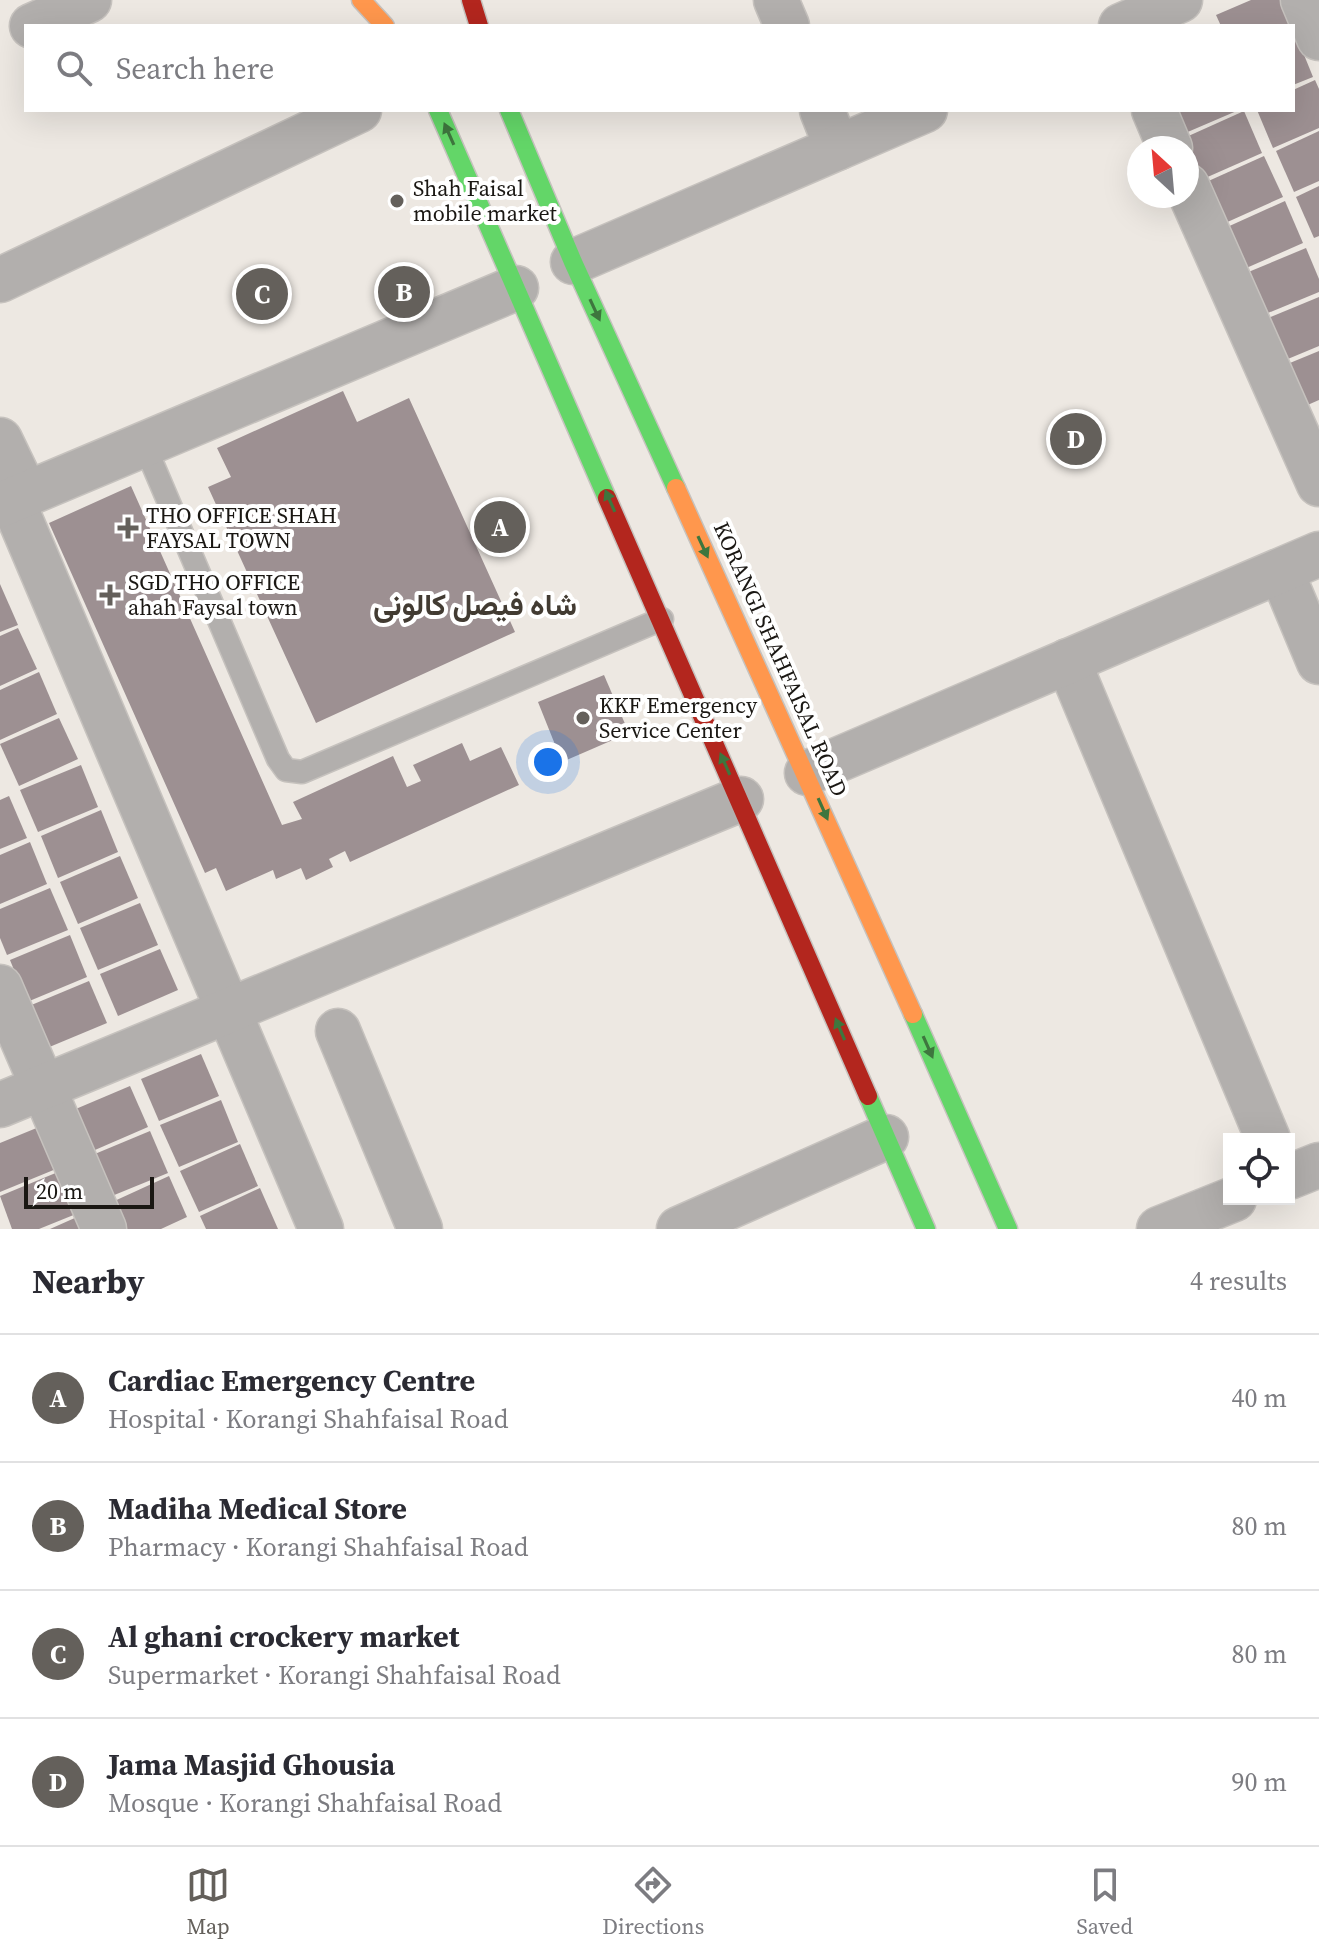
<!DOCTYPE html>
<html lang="en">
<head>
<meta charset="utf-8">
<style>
  :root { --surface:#fff; --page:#f7f7f7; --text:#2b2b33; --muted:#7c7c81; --line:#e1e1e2; --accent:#64605b }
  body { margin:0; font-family:"Source Serif 4",Vazirmatn,serif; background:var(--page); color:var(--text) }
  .controls { position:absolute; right:24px; bottom:24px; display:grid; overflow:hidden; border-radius:0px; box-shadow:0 8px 32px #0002 }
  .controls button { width:72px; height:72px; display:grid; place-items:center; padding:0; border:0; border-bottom:2px solid var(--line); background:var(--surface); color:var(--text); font:40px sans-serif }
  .compass { position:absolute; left:1127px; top:136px; width:72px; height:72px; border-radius:50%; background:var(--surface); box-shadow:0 8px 32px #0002; rotate:334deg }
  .scale { position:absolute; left:24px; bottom:20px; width:130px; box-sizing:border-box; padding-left:8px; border:4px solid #1a1713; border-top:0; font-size:22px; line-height:28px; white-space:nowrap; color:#1a1713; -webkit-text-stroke:6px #fff; paint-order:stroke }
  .you { position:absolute; left:548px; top:762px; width:28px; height:28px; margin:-20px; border:6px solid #fff; border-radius:50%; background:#1a73e8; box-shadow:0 0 0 12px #1a73e833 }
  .badge { display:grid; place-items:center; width:52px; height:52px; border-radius:50%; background:var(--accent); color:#fff; font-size:26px; font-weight:700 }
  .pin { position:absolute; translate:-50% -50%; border:4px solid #fff; box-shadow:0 2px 8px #0006 }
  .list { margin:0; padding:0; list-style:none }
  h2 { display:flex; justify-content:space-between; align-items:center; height:104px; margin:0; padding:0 32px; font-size:34px }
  h2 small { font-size:26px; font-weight:400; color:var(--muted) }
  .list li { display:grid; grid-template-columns:52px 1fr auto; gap:24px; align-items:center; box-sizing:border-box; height:128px; padding:0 32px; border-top:2px solid var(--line) }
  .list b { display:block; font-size:30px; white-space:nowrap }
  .list p { margin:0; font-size:26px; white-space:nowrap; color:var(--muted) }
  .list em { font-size:26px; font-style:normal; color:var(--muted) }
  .icon { flex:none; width:44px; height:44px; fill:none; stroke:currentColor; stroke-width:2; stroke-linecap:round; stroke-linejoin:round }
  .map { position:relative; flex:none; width:1319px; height:1229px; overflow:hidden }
  .search { position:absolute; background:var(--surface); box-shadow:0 8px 32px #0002; left:24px; right:24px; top:24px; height:88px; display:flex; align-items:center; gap:20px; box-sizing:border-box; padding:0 28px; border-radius:0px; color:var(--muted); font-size:30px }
  .sheet { height:616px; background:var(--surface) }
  nav { display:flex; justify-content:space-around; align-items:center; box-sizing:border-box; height:112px; border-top:2px solid var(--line); background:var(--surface); font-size:22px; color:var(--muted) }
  nav a { display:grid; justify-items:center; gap:4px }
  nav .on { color:var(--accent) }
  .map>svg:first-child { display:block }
  .building { fill:#9d9092 }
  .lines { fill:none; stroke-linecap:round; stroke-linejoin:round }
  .lane-casing { stroke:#c6c2be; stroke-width:25 }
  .street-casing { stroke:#c6c2be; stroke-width:47 }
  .fast-casing { stroke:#c6c2be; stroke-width:21 }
  .slow-casing { stroke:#c6c2be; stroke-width:21 }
  .jam-casing { stroke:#c6c2be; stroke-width:21 }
  .lane { stroke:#b2afad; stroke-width:22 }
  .street { stroke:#b2afad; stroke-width:44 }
  .fast { stroke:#63d668; stroke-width:18 }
  .slow { stroke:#ff974d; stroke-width:18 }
  .jam { stroke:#b3261e; stroke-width:18 }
  .oneway { fill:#3e763e }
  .poi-dot { fill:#64605b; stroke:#fff; stroke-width:3 }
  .labels { text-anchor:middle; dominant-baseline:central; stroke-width:8; stroke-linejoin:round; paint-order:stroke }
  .poi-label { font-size:22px; fill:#1a1713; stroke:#fff; text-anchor:start }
  .street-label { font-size:22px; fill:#1a1713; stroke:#fff }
  .district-label { font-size:30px; font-weight:bold; fill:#423b32; stroke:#fff }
</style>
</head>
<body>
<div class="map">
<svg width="1319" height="1229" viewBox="0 0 1319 1229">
  <rect width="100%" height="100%" fill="#ede8e2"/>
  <g class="building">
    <path d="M1251 0H1280L1291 26H1221L1216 15Z"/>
    <path d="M1296 35 1313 77 1293 85V36Z"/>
    <path d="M1315 80 1319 89V128L1273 148 1257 110H1293V90Z"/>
    <path d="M1172 110H1239L1183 134Z"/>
    <path d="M1244 111 1262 153 1203 179 1184 138Z"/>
    <path d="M1319 131V181L1294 192 1276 151Z"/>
    <path d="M1264 156 1283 197 1223 224 1204 183Z"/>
    <path d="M1319 186V236L1314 238 1296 197Z"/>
    <path d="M1285 201 1303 243 1244 269 1225 228Z"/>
    <path d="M1306 248 1319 279V292L1263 315 1246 273Z"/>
    <path d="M1319 297V346L1283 361 1266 319Z"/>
    <path d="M1319 351V400L1303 407 1285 365Z"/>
    <path d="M343 391 357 422 409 398 515 632 316 723 208 487 231 477 217 448Z"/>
    <path d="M131 486 282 825 302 819 293 802 393 756 407 787 421 781 413 765 462 743 470 761 501 747 519 785 350 862 345 851 329 859 333 867 306 880 301 868 276 879 273 870 226 891 216 868 205 873 49 523Z"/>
    <path d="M0 584 18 625 0 632Z"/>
    <path d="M18 628 37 669 0 686V636Z"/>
    <path d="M39 672 57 714 0 740V690Z"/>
    <path d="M604 675 629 733 562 762 538 702Z"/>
    <path d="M59 718 78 759 19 786 0 744Z"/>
    <path d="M81 765 98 807 38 832 20 790Z"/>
    <path d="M9 796 27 838 0 849V800Z"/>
    <path d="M101 810 118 852 58 878 41 836Z"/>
    <path d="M30 842 47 884 0 904V855Z"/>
    <path d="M120 856 138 898 78 924 60 882Z"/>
    <path d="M50 888 68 930 7 955 0 938V909Z"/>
    <path d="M140 903 158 945 98 970 80 928Z"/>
    <path d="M70 935 87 977 27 1002 10 960Z"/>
    <path d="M160 949 178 990 118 1016 100 974Z"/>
    <path d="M89 981 107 1023 47 1048 29 1006Z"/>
    <path d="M201 1054 219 1096 159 1121 141 1079Z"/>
    <path d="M130 1086 148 1127 88 1153 71 1111Z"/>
    <path d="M221 1100 238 1142 179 1167 160 1125Z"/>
    <path d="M39 1127 56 1169 0 1192V1143Z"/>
    <path d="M150 1131 168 1173 107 1198 90 1156Z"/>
    <path d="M240 1144 258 1186 199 1212 180 1171Z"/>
    <path d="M58 1172 76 1214 39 1229H12L0 1196Z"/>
    <path d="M169 1176 187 1217 161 1229H122L110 1203Z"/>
    <path d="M260 1188 278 1229H206L200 1216Z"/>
    <path d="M77 1217 82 1229H50Z"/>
  </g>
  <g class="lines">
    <g class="lane-casing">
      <path id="lane" d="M144 444 278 759 286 770 302 772 662 619"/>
    </g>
    <g class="street-casing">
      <g id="street">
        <path d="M776 0 787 26"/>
        <path d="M1303 0 1319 38"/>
        <path d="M32 26 89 0"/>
        <path d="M1121 26 1180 0"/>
        <path d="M822 110 837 148"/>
        <path d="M1154 110 1170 148"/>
        <path d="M1187 186 1319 484"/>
        <path d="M573 262 925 110"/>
        <path d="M0 280 359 110"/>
        <path d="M0 440 26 494"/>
        <path d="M12 500 321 1229"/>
        <path d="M0 505 516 288"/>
        <path d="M1281 571 1319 662"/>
        <path d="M1068 661 1268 1139"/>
        <path d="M807 773 1319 554"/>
        <path d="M0 987 104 1229"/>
        <path d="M338 1031 420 1229"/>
        <path d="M0 1105 741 799"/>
        <path d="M1289 1177 1319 1165"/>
        <path d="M679 1229 886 1137"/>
        <path d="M1159 1229 1234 1199"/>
      </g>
    </g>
    <g class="fast-casing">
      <g id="fast">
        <path d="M438 110 607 498"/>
        <path d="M509 110 573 262 676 488"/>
        <path d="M913 1014 1008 1229"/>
        <path d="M868 1096 926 1229"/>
      </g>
    </g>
    <g class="slow-casing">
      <g id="slow">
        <path d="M361 0 385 26"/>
        <path d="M676 488 913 1014"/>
      </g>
    </g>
    <g class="jam-casing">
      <g id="jam">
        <path d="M471 0 479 26"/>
        <path d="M607 498 868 1096"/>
      </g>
    </g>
    <use href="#lane" class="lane"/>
    <use href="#street" class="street"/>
    <use href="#fast" class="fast"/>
    <use href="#slow" class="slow"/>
    <use href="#jam" class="jam"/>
  </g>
  <defs><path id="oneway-solid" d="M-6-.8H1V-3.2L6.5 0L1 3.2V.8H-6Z" transform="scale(2)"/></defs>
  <g class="oneway">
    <use href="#oneway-solid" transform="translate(449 134) rotate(-114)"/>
    <use href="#oneway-solid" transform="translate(595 310) rotate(65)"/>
    <use href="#oneway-solid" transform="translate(610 501) rotate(-114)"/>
    <use href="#oneway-solid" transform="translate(703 547) rotate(65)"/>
    <use href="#oneway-solid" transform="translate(725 764) rotate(-114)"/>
    <use href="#oneway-solid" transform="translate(823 809) rotate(66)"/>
    <use href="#oneway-solid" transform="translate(840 1029) rotate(-113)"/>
    <use href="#oneway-solid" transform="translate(928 1047) rotate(66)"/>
  </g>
  <g class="poi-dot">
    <circle cx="397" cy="201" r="8"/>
    <path d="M124 516h8v8h8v8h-8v8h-8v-8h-8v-8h8z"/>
    <path d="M106 583h8v8h8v8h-8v8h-8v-8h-8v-8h8z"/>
    <circle cx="583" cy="718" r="8"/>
  </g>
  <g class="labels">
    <g class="poi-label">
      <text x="413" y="188">Shah Faisal<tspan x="413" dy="25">mobile market</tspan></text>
      <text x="146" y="515">THO OFFICE SHAH<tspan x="146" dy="25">FAYSAL TOWN</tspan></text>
      <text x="128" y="582">SGD THO OFFICE<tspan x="128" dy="25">ahah Faysal town</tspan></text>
      <text x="599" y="705">KKF Emergency<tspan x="599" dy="25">Service Center</tspan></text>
    </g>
    <g class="street-label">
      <text transform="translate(781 659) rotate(66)">KORANGI SHAHFAISAL ROAD</text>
    </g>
    <g class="district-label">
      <text x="475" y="604">شاہ فیصل کالونی</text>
    </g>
  </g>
</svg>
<div class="controls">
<button><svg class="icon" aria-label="locate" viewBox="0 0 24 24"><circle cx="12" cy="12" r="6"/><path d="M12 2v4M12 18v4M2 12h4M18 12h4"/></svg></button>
</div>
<svg class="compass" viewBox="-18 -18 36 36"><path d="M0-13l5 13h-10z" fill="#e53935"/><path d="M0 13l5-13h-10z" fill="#7c7c81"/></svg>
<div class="scale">20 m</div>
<div class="you"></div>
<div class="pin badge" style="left:500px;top:527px">A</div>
<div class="pin badge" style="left:404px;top:292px">B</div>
<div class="pin badge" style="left:262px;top:294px">C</div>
<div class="pin badge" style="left:1076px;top:439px">D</div>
<div class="search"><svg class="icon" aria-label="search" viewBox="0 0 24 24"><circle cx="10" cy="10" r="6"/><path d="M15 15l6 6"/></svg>Search here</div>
</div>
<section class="sheet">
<h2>Nearby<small>4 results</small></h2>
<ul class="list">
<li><span class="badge">A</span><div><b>Cardiac Emergency Centre</b><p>Hospital · Korangi Shahfaisal Road</p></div><em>40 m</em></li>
<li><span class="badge">B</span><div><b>Madiha Medical Store</b><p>Pharmacy · Korangi Shahfaisal Road</p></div><em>80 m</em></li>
<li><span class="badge">C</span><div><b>Al ghani crockery market</b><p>Supermarket · Korangi Shahfaisal Road</p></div><em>80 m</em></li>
<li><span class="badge">D</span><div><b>Jama Masjid Ghousia</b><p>Mosque · Korangi Shahfaisal Road</p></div><em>90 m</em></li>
</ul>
</section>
<nav>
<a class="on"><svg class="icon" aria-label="map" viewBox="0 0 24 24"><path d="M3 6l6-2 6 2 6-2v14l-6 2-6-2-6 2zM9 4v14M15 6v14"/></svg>Map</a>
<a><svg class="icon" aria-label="directions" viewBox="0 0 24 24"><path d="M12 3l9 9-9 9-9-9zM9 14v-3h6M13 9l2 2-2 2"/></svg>Directions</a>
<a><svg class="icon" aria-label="saved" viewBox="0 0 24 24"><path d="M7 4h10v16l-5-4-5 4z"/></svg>Saved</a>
</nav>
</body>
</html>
